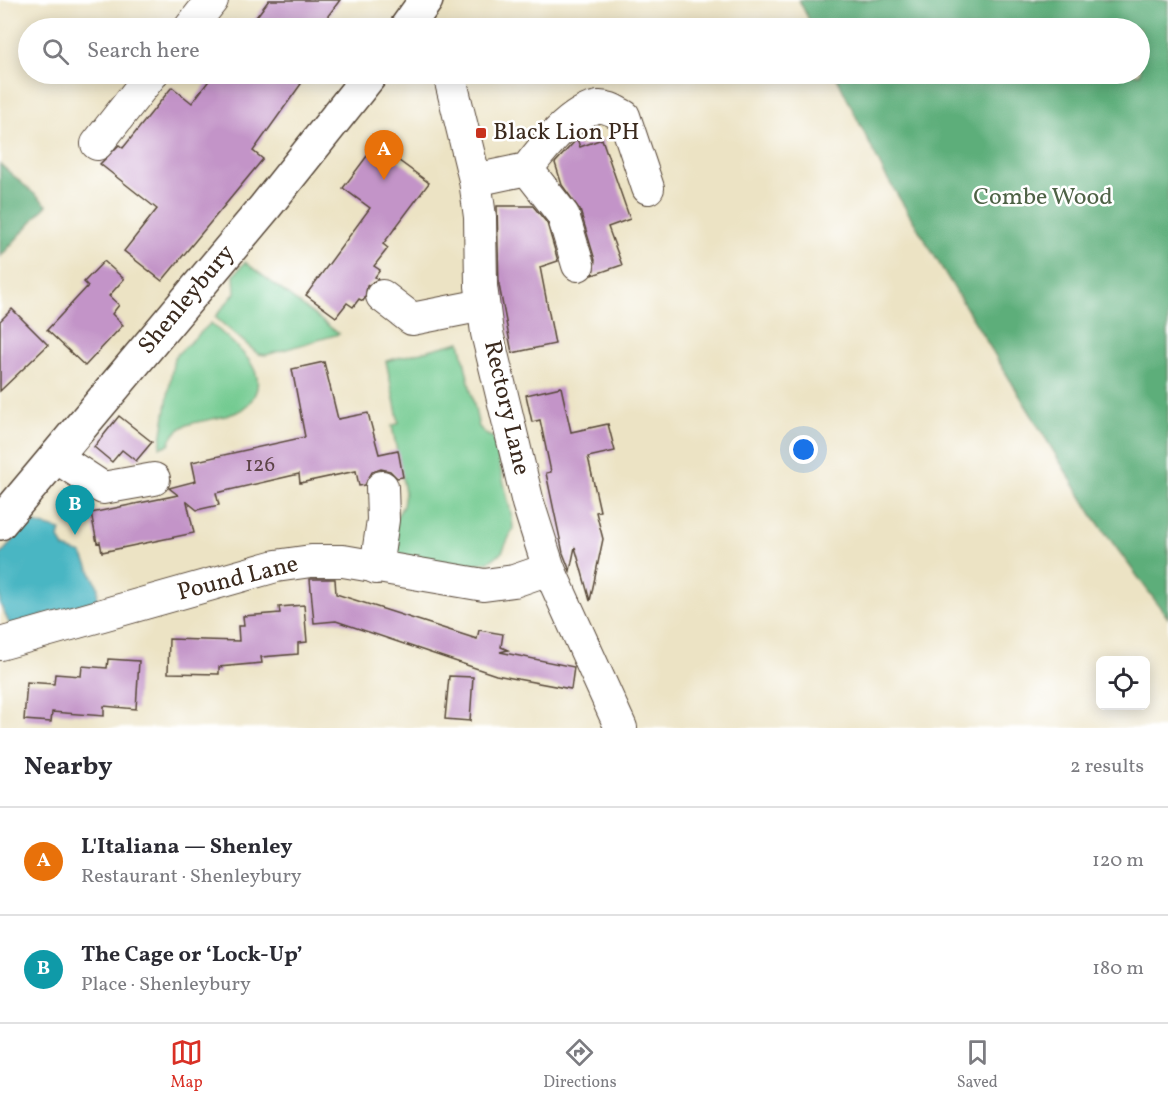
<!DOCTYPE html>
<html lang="en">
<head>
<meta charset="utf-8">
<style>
  :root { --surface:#fff; --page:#f2f2f3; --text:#2b2b33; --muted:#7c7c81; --line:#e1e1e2; --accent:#d93025 }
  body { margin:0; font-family:Vollkorn,serif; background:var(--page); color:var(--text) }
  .controls { position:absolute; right:18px; bottom:18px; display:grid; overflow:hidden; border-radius:9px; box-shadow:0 3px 15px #0003 }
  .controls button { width:54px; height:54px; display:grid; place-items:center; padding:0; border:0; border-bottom:2px solid var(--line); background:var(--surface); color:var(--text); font:30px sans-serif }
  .you { position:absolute; left:804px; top:450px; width:21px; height:21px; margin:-15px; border:4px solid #fff; border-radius:50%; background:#1a73e8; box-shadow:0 0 0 9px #1a73e833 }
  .badge { display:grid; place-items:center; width:39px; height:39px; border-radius:50%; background:var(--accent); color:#fff; font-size:20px; font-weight:700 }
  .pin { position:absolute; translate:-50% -50px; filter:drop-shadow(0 2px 3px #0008) }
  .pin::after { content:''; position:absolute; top:32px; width:21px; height:18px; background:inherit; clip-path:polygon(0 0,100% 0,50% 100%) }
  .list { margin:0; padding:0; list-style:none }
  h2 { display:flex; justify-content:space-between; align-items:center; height:78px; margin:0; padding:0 24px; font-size:26px }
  h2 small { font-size:20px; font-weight:400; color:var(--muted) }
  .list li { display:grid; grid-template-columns:39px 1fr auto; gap:18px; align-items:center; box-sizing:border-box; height:108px; padding:0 24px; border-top:2px solid var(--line) }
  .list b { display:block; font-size:22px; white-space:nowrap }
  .list p { margin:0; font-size:20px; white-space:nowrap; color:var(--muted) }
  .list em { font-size:20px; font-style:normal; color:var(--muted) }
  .icon { flex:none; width:33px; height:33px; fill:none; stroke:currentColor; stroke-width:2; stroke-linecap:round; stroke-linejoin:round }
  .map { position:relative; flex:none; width:1168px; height:728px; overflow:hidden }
  .search { position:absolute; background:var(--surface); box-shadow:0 3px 15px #0003; left:18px; right:18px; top:18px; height:66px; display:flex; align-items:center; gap:15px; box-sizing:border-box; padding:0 21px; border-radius:33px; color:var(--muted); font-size:22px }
  .sheet { height:294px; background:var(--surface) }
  nav { display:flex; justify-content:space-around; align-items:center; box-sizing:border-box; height:84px; border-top:2px solid var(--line); background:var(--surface); font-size:16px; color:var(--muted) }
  nav a { display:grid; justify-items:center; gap:3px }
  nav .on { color:var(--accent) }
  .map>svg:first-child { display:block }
  .green { fill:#72ca90; stroke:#567a57; stroke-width:1.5 }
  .forest { fill:#5dae7a; stroke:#4c6c4c; stroke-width:1.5 }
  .water { fill:#48b6c3; stroke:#427070; stroke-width:1.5 }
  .building { fill:#c394c8 }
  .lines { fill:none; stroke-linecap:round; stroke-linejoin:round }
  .minor-casing { stroke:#564637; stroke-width:34 }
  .major-casing { stroke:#564637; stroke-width:36 }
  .minor { stroke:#fff; stroke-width:32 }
  .major { stroke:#fff; stroke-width:33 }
  .poi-dot { fill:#c8321e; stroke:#fff; stroke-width:2 }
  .labels { text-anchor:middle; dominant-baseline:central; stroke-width:5; stroke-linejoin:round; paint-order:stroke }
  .number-label { font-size:21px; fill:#5d4448 }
  .poi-label { font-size:24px; fill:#3b2a1e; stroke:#fff; text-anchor:start }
  .park-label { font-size:24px; fill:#4e6246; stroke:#fff }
  .street-label { font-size:24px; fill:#3b2a1e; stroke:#fff }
</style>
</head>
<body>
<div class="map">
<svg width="1168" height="728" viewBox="0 0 1168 728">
  <rect width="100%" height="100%" fill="#fff"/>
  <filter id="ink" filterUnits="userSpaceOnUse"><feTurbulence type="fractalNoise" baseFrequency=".0167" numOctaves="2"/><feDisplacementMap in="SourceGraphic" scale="12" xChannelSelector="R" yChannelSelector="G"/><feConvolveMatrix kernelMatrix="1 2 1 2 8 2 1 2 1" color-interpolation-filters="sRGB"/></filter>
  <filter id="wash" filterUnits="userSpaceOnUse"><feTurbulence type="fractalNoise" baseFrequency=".008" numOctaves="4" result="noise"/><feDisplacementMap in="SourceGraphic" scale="24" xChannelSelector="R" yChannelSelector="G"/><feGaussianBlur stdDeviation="1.35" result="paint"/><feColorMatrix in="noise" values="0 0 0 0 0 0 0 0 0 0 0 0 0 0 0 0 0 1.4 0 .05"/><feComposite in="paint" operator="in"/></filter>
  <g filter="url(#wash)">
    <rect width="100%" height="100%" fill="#ece3c4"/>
    <g class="green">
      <path d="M245 262 339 334 266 355 258 354 215 317 235 293 234 275Z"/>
      <path d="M211 323C228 340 268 366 255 394 238 432 178 407 169 445L160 447 174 357Z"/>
      <path d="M460 342 479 427 487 435 493 437 512 517 513 529 502 552 490 561 464 567 391 553 393 523 403 506 405 492 392 426 399 423 386 361Z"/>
    </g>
    <g class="forest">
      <path d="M799 0H1168V618L1093 516 884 173 835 74H1140V28H813Z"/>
      <path d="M0 164 47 205 0 257Z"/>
    </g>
    <path class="water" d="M34 523 61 530 59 538 64 548 82 554 98 587 97 600 10 625 0 604V555L23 529Z"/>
    <g id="blocks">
      <g class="building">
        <path d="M269 0H340L319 28H248Z"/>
        <path d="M214 74H286L301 84 253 151 263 159 162 281 124 251 157 209 100 164 119 145 123 148 172 87 192 103Z"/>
        <path d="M577 139 580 147 602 139 630 219 608 227 622 265 593 275 595 260 580 210 562 185 555 163Z"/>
        <path d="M376 144 429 183 383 244 388 248 374 266 380 270 375 277 378 279 367 286 365 298 363 301 359 299 353 307 347 303 336 317 306 295 370 208 343 188Z"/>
        <path d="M497 206H533L547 223 558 261 540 267 555 344 512 353 499 285Z"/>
        <path d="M104 261 124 279 109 296 119 305 112 314 123 325 85 366 47 330 88 286 84 282Z"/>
        <path d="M12 309 48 345 0 391V321Z"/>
        <path d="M324 362 338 419 368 413 379 454 398 450 403 477 397 478 390 471 381 469 372 472 365 485 359 486 356 471 300 483 299 474 216 493 219 505 197 510 187 502 194 533 102 552 100 542 97 543 91 513 178 495 169 488 196 481 192 462 305 437 292 369Z"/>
        <path d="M561 387 571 432 608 424 615 451 588 457 600 511 596 512 603 539 590 601 575 547 570 571 563 553 546 473 551 472 540 420 532 422 526 395Z"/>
        <path d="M119 416 152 442 136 461 122 450 112 462 94 447Z"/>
        <path d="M310 579H335L336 594 477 639 479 630 503 634 501 647 508 650 500 652 574 667 571 689 496 675 336 621 314 623Z"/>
        <path d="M304 605 307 642 298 643V654L261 657 262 663 219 667V674L168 673 169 639 239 641 238 626H244L243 616 280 613 279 607Z"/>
        <path d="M108 659 139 661 136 709 104 706V716L52 712 51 722 24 720 27 682 54 684 55 674 81 676 82 666 107 668Z"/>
        <path d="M449 676 473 677 470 721 445 719Z"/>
      </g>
    </g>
  </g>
  <g filter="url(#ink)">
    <use href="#blocks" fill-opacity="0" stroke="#564637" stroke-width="1.5"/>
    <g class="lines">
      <g class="minor-casing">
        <g id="minor">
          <path d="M190 28 212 0"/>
          <path d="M449 74 475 180 480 217 481 286 487 333 528 503 549 569 621 728"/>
          <path d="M97 144 152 74"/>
          <path d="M527 169 563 215 578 265"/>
          <path d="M475 180 527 169C542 149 571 111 598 107 608 106 616 112 624 116L648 188"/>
          <path d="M382 296 412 319 483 305"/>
          <path d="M56 457 103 488 154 479"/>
          <path d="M376 568 383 520 382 487"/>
          <path d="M0 644 276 566 311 561H343L484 585 514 581 549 569"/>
        </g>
      </g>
      <g class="major-casing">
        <g id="major">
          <path d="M406 28 426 0"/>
          <path d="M0 523 265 207 371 74"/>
        </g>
      </g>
      <use href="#minor" class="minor"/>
      <use href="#major" class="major"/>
    </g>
  </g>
  <rect class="poi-dot" x="475" y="127" width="12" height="12" rx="3"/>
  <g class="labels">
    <g class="number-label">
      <text x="260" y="465">126</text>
    </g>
    <g class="poi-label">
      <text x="493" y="133">Black Lion PH</text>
    </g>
    <g class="park-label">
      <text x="1043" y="198">Combe Wood</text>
    </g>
    <g class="street-label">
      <text transform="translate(187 300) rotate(-50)">Shenleybury</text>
      <text transform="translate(506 408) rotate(77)">Rectory Lane</text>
      <text transform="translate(238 579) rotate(-14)">Pound Lane</text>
    </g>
  </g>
</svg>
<div class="controls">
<button><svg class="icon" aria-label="locate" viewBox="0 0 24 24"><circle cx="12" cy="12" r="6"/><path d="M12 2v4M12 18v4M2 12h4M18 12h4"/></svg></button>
</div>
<div class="you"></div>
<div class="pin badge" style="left:384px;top:180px;background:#e8710a">A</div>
<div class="pin badge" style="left:75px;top:535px;background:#0f9aa8">B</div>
<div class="search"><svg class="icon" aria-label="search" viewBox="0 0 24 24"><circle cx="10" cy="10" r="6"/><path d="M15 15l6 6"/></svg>Search here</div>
</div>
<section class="sheet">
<h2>Nearby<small>2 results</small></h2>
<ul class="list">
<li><span class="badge" style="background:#e8710a">A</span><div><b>L'Italiana — Shenley</b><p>Restaurant · Shenleybury</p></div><em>120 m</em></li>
<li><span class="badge" style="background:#0f9aa8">B</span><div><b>The Cage or ‘Lock-Up’</b><p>Place · Shenleybury</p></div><em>180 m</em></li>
</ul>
</section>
<nav>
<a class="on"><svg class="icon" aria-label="map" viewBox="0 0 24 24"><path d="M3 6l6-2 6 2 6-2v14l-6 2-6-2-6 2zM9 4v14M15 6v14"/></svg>Map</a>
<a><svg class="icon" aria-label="directions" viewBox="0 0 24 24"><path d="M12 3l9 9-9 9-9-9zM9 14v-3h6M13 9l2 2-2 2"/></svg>Directions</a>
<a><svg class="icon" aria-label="saved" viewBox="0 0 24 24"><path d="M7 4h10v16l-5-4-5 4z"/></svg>Saved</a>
</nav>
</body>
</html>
